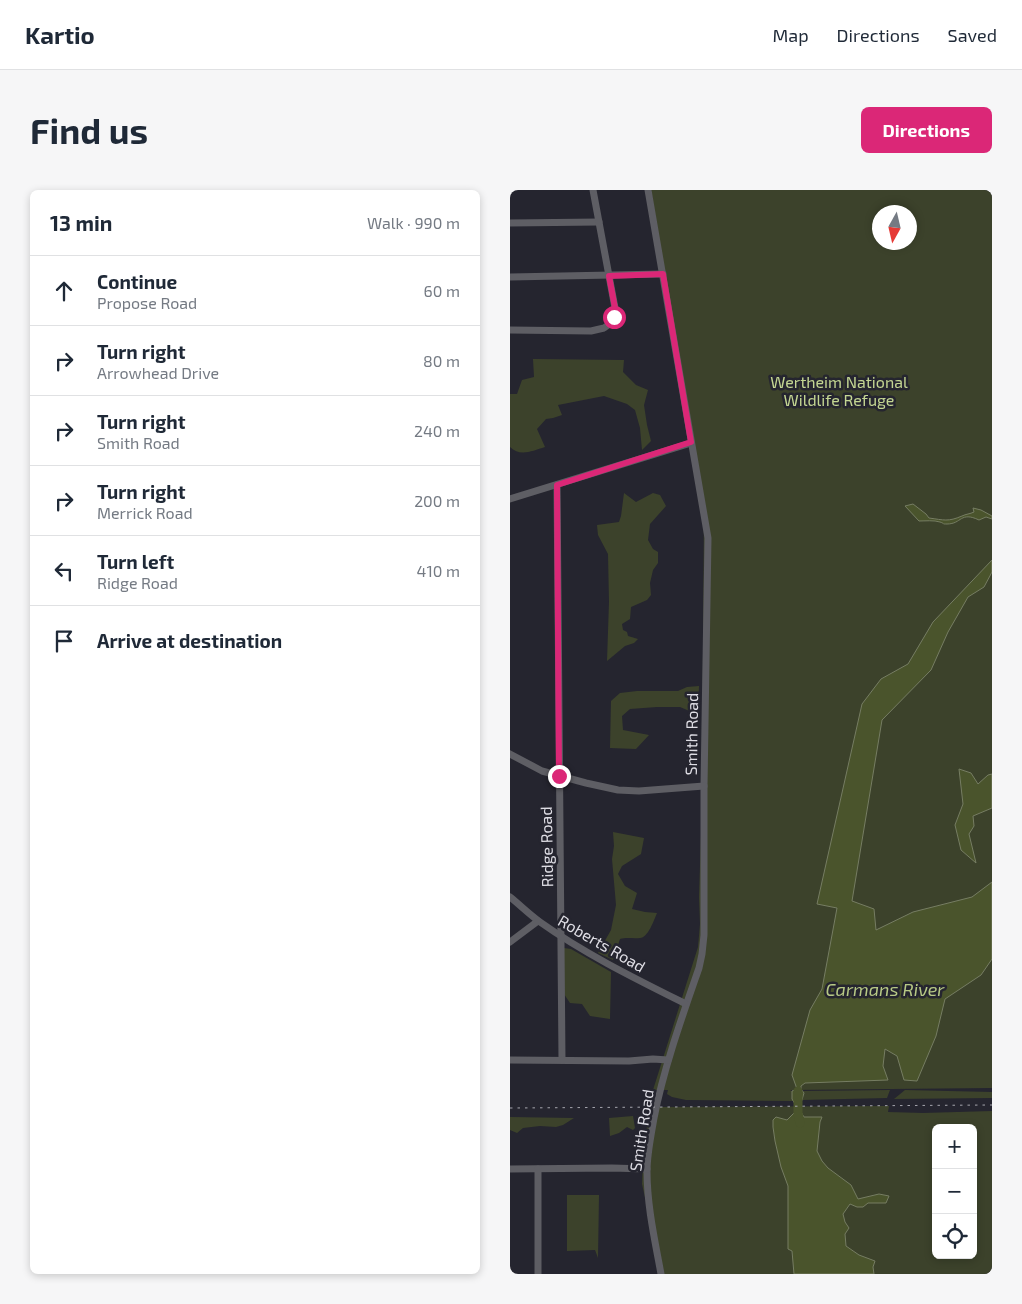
<!DOCTYPE html>
<html lang="en">
<head>
<meta charset="utf-8">
<style>
  :root { --surface:#fff; --page:#f6f6f7; --text:#1f2937; --muted:#747a83; --line:#e0e1e3; --accent:#db2777 }
  body { margin:0; font-family:"Exo 2",sans-serif; background:var(--page); color:var(--text) }
  .controls { position:absolute; right:15px; bottom:15px; display:grid; overflow:hidden; border-radius:8px; box-shadow:0 2px 8px #0003 }
  .controls button { width:45px; height:45px; display:grid; place-items:center; padding:0; border:0; border-bottom:1px solid var(--line); background:var(--surface); color:var(--text); font:25px sans-serif }
  .compass { position:absolute; left:362px; top:15px; width:45px; height:45px; border-radius:50%; background:var(--surface); box-shadow:0 2px 8px #0003; rotate:188deg }
  .stop { position:absolute; width:15px; height:15px; margin:-11px; border:4px solid #db2777; border-radius:50%; background:#fff }
  .stop.end { background:#db2777; border-color:#fff; box-shadow:0 1px 5px #0008 }
  .list { margin:0; padding:0; list-style:none }
  h2 { display:flex; justify-content:space-between; align-items:center; height:65px; margin:0; padding:0 20px; font-size:21px }
  h2 small { font-size:16px; font-weight:400; color:var(--muted) }
  .list li { display:grid; grid-template-columns:32px 1fr auto; gap:15px; align-items:center; box-sizing:border-box; height:70px; padding:0 20px; border-top:1px solid var(--line) }
  .list b { display:block; font-size:19px; white-space:nowrap }
  .list p { margin:0; font-size:16px; white-space:nowrap; color:var(--muted) }
  .list em { font-size:16px; font-style:normal; color:var(--muted) }
  .icon { flex:none; width:28px; height:28px; fill:none; stroke:currentColor; stroke-width:2; stroke-linecap:round; stroke-linejoin:round }
  .map { position:relative; flex:none; width:482px; height:1084px; overflow:hidden; border-radius:8px }
  header { display:flex; align-items:center; gap:30px; box-sizing:border-box; height:70px; padding:0 25px; background:var(--surface); border-bottom:1px solid var(--line) }
  header strong { font-size:24px }
  nav { display:flex; gap:28px; margin-inline-start:auto; font-size:18px }
  .intro { display:flex; align-items:center; justify-content:space-between; box-sizing:border-box; height:120px; padding:0 30px }
  h1 { margin:0; font-size:35px }
  .button { padding:12px 22px; border-radius:8px; background:var(--accent); color:#fff; font-size:18px; font-weight:700 }
  main { display:flex; gap:30px; padding:0 30px }
  aside { flex:1; background:var(--surface); border-radius:8px; box-shadow:0 2px 8px #0003 }
  .map>svg:first-child { display:block }
  .green { fill:#3c422b; fill-rule:evenodd }
  .water { fill:#4a542c; stroke:#767d63 }
  .lines { fill:none; stroke-linecap:round; stroke-linejoin:round }
  .river { stroke:#4a542c; stroke-width:9 }
  .minor { stroke:#5e5e64; stroke-width:7 }
  .rail { stroke:#a6a6ae; stroke-width:1; stroke-dasharray:2.5 5; stroke-linecap:butt }
  .route { stroke:#db2777; stroke-width:6 }
  .labels { text-anchor:middle; dominant-baseline:central; stroke-width:5; stroke-linejoin:round; paint-order:stroke }
  .park-label { font-size:16px; fill:#c4d692; stroke:#25252f }
  .street-label { font-size:16px; fill:#dedde4; stroke:#25252f }
  .water-label { font-size:18px; font-style:italic; fill:#b7c985; stroke:#25252f }
</style>
</head>
<body>
<header>
<strong>Kartio</strong>
<nav><a>Map</a><a>Directions</a><a>Saved</a></nav>
</header>
<div class="intro"><h1>Find us</h1><a class="button">Directions</a></div>
<main>
<aside>
<h2>13 min<small>Walk · 990 m</small></h2>
<ul class="list">
<li><svg class="icon" aria-label="ahead" viewBox="0 0 24 24"><path d="M12 20V5M6 11l6-6 6 6"/></svg><div><b>Continue</b><p>Propose Road</p></div><em>60 m</em></li>
<li><svg class="icon" aria-label="right" viewBox="0 0 24 24"><path d="M7 20v-9h11M14 6l5 5-5 5"/></svg><div><b>Turn right</b><p>Arrowhead Drive</p></div><em>80 m</em></li>
<li><svg class="icon" aria-label="right" viewBox="0 0 24 24"><path d="M7 20v-9h11M14 6l5 5-5 5"/></svg><div><b>Turn right</b><p>Smith Road</p></div><em>240 m</em></li>
<li><svg class="icon" aria-label="right" viewBox="0 0 24 24"><path d="M7 20v-9h11M14 6l5 5-5 5"/></svg><div><b>Turn right</b><p>Merrick Road</p></div><em>200 m</em></li>
<li><svg class="icon" aria-label="left" viewBox="0 0 24 24"><path d="M17 20v-9H6M10 6l-5 5 5 5"/></svg><div><b>Turn left</b><p>Ridge Road</p></div><em>410 m</em></li>
<li><svg class="icon" aria-label="arrive" viewBox="0 0 24 24"><path d="M6 21V4h12l-3 4 3 4H6"/></svg><div><b>Arrive at destination</b></div></li>
</ul>
</aside>
<div class="map">
<svg width="482" height="1084" viewBox="0 0 482 1084">
  <rect width="100%" height="100%" fill="#25252f"/>
  <g class="green">
    <path d="M141 0H482V898L280 900 282 901 283 911 176 910 162 907 157 904 158 900H143L188 757 190 734 189 707 192 612 194 315ZM370 22H400V52H370Z"/>
    <path d="M23 169 114 170 113 182 126 195 138 200 134 215 137 235 141 251 132 260 130 238 125 220 117 214 94 206 48 215 52 225 43 228 36 229 27 239 35 257C22 261 10 267 0 257V204H7L12 190 24 187Z"/>
    <path d="M114 303 126 312 143 303 150 305 156 316 140 334 138 350 143 359 148 362V373L143 380 140 393 141 405 137 410 121 417 120 429 112 434 113 440 117 442 118 446 128 449 124 453 115 456 97 471 99 412 98 364 88 345 87 335 109 332 111 326Z"/>
    <path d="M189 496 188 522 184 523 170 517H147L120 519 112 526 113 540 139 545 126 559 100 558 101 511 110 503 127 501H168L177 497Z"/>
    <path d="M103 642 134 648 131 664 112 676 108 684 115 696 127 703 122 719 135 722 147 723C144 730 138 748 130 748 123 749 117 747 110 749L103 770 88 763 101 740 106 715 102 669 104 656Z"/>
    <path d="M54 758 61 759 101 782 100 829 80 826 72 814 60 813 54 804Z"/>
    <path d="M380 900 377 908 292 910 294 903 293 901Z"/>
    <path d="M395 900 482 902V908L384 909Z"/>
    <path d="M379 916 378 922 413 923 482 921V1084H154L138 1021 132 994 133 971 139 917ZM426 938H463V1065H426Z"/>
    <path d="M123 926 125 938 123 940 117 937 109 943 100 946 99 928Z"/>
    <path d="M0 927 64 928 53 935 46 937 30 936 13 938 7 943 0 940Z"/>
    <path d="M57 1005H89L88 1068 85 1060 57 1061Z"/>
  </g>
  <g class="water">
    <path d="M403 314 416 324 419 328C434 330 438 332 452 326 456 324 460 324 464 322L463 318 471 320 482 326V329L476 327 469 330C450 321 452 334 437 334 431 334 436 334 430 332 424 330 415 331 409 331L395 316Z"/>
    <path d="M482 370V382L474 397 458 407 438 442 421 480 372 530 342 711 364 719 366 740 403 722 462 707 482 692V769L471 785 435 809 426 846 407 891 394 890 387 866 375 859 373 876 378 890 295 893 291 896V899L294 903 291 913 285 914 282 909V901L287 899 282 885 300 820 312 799 327 718 307 714 352 514 371 489 398 474 423 432Z"/>
    <path d="M449 579 461 583 468 594 478 585 482 584V618L463 626 464 636 459 644 466 673 451 660 445 635 453 614Z"/>
    <path d="M285 922H291L294 927H312L310 932 307 961 312 971 318 978 341 995 348 1009 369 1004 379 1006 376 1013H358L353 1017H347L340 1014 333 1024 335 1032 339 1038 335 1044 336 1056 349 1065 365 1071 363 1077 364 1084H284L282 1061 278 1059V996L271 977 265 951 263 937V930L266 927 277 930Z"/>
  </g>
  <g class="lines">
    <path class="river" d="M288 901V923L290 933"/>
    <g class="minor">
      <path d="M138 0 198 348 194 596V745L192 764 189 778C172 827 154 877 144 928 141 946 137 964 137 981 137 1016 145 1051 151 1084"/>
      <path d="M0 33 89 32"/>
      <path d="M0 87 153 84"/>
      <path d="M0 140 81 141 94 138 101 133 105 118 83 0"/>
      <path d="M47 295 52 870"/>
      <path d="M0 309 181 253"/>
      <path d="M0 564 32 581 76 593 108 600 129 601 194 596"/>
      <path d="M0 707C10 715 19 724 30 732 75 764 126 789 176 814"/>
      <path d="M0 752 28 731"/>
      <path d="M0 870 119 871 143 869 158 870"/>
      <path d="M0 979 102 978 137 979"/>
      <path d="M28 979V1084"/>
    </g>
    <path class="rail" d="M0 918 482 915"/>
  </g>
  <g class="lines">
    <path class="route" d="M49 586 47 295 181 252 153 84 99 86 105 118 104 127"/>
  </g>
  <g class="labels">
    <g class="park-label">
      <text x="329" y="191">Wertheim National<tspan x="329" dy="18">Wildlife Refuge</tspan></text>
    </g>
    <g class="street-label">
      <text transform="translate(181 544) rotate(-89)">Smith Road</text>
      <text transform="translate(36 657) rotate(-91)">Ridge Road</text>
      <text transform="translate(92 753) rotate(30)">Roberts Road</text>
      <text transform="translate(131 940) rotate(-81)">Smith Road</text>
    </g>
    <g class="water-label">
      <text x="375" y="799">Carmans River</text>
    </g>
  </g>
</svg>
<div class="controls">
<button>+</button>
<button>−</button>
<button><svg class="icon" aria-label="locate" viewBox="0 0 24 24"><circle cx="12" cy="12" r="6"/><path d="M12 2v4M12 18v4M2 12h4M18 12h4"/></svg></button>
</div>
<svg class="compass" viewBox="-18 -18 36 36"><path d="M0-13l5 13h-10z" fill="#e53935"/><path d="M0 13l5-13h-10z" fill="#747a83"/></svg>
<div class="stop" style="left:104px;top:127px"></div>
<div class="stop end" style="left:49px;top:586px"></div>
</div>
</main>
</body>
</html>
